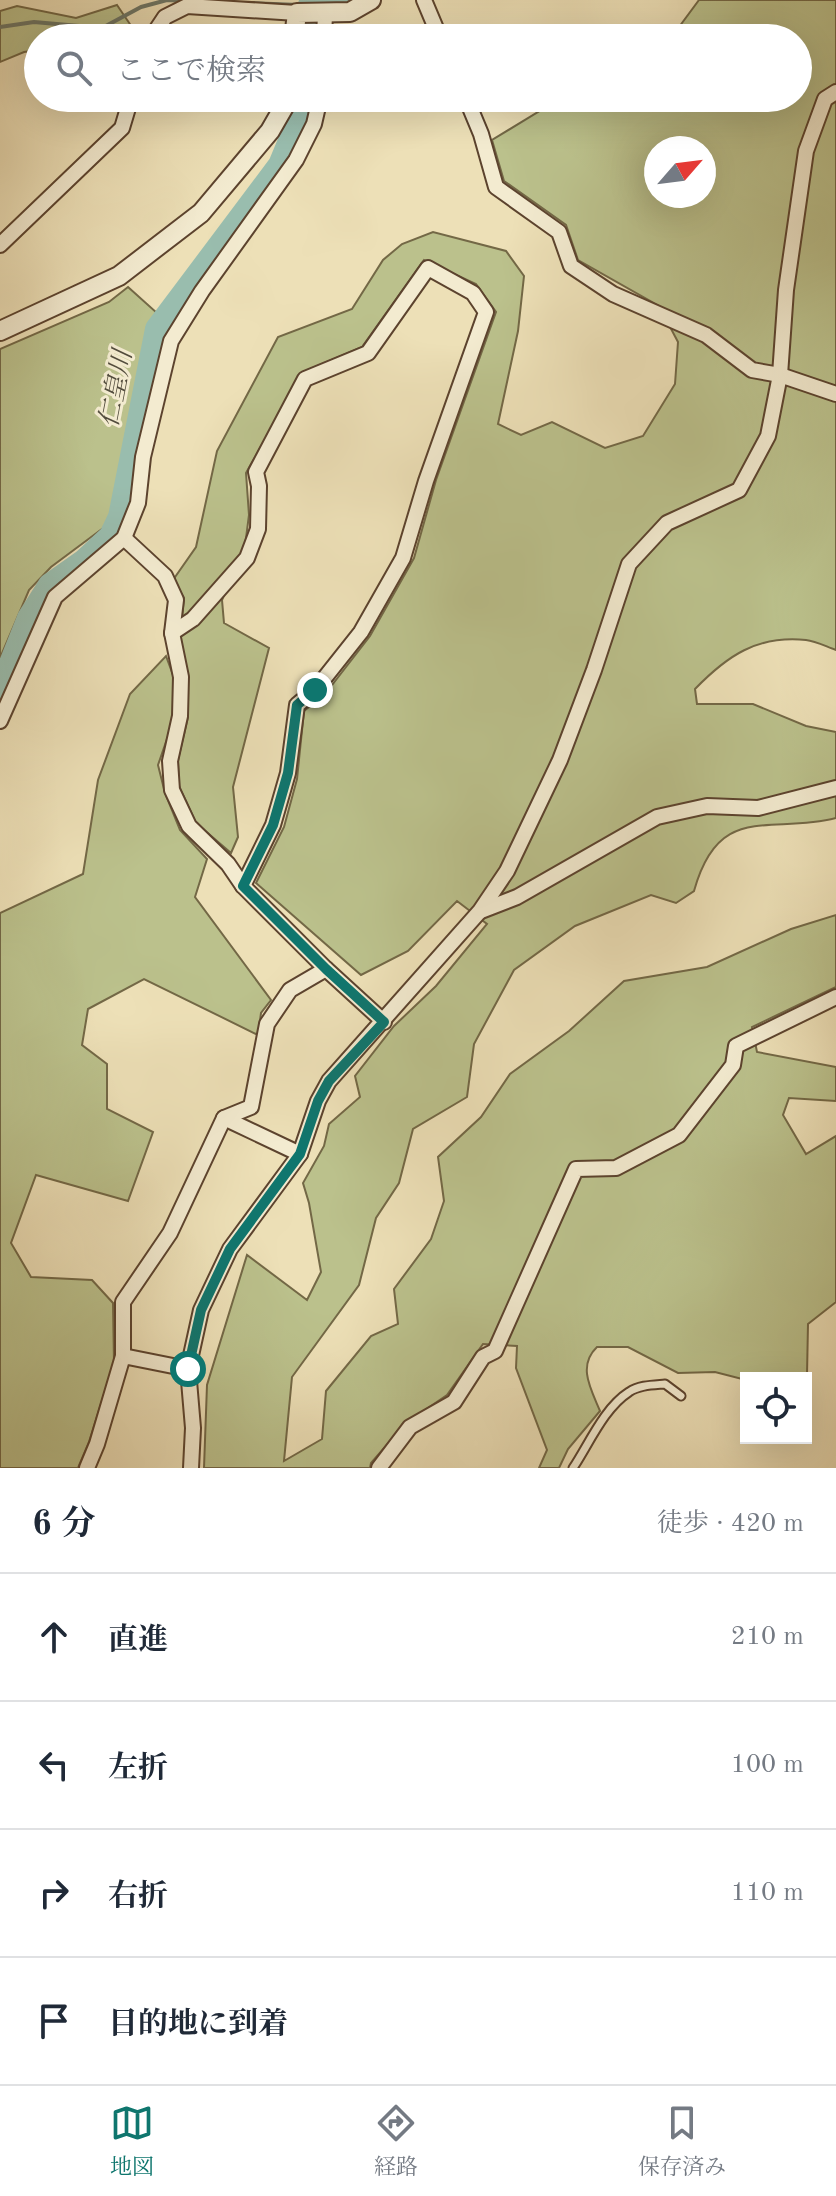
<!DOCTYPE html>
<html lang="ja">
<head>
<meta charset="utf-8">
<style>
  :root { --surface:#fff; --page:#f2f2f3; --text:#1f2937; --muted:#747a83; --line:#e0e1e3; --accent:#0f766e }
  body { margin:0; font-family:"Old Standard TT","Noto Serif JP",serif; background:var(--page); color:var(--text) }
  .controls { position:absolute; right:24px; bottom:24px; display:grid; overflow:hidden; border-radius:0px; box-shadow:0 8px 32px #0002 }
  .controls button { width:72px; height:72px; display:grid; place-items:center; padding:0; border:0; border-bottom:2px solid var(--line); background:var(--surface); color:var(--text); font:40px sans-serif }
  .compass { position:absolute; left:644px; top:136px; width:72px; height:72px; border-radius:50%; background:var(--surface); box-shadow:0 8px 32px #0002; rotate:62deg }
  .stop { position:absolute; width:24px; height:24px; margin:-18px; border:6px solid #0f766e; border-radius:50%; background:#fff }
  .stop.end { background:#0f766e; border-color:#fff; box-shadow:0 2px 8px #0008 }
  .list { margin:0; padding:0; list-style:none }
  h2 { display:flex; justify-content:space-between; align-items:center; height:104px; margin:0; padding:0 32px; font-size:34px }
  h2 small { font-size:26px; font-weight:400; color:var(--muted) }
  .list li { display:grid; grid-template-columns:52px 1fr auto; gap:24px; align-items:center; box-sizing:border-box; height:128px; padding:0 32px; border-top:2px solid var(--line) }
  .list b { display:block; font-size:30px; white-space:nowrap }
  .list em { font-size:26px; font-style:normal; color:var(--muted) }
  .icon { flex:none; width:44px; height:44px; fill:none; stroke:currentColor; stroke-width:2; stroke-linecap:round; stroke-linejoin:round }
  .map { position:relative; flex:none; width:836px; height:1468px; overflow:hidden }
  .search { position:absolute; background:var(--surface); box-shadow:0 8px 32px #0002; left:24px; right:24px; top:24px; height:88px; display:flex; align-items:center; gap:20px; box-sizing:border-box; padding:0 28px; border-radius:44px; color:var(--muted); font-size:30px }
  .sheet { height:616px; background:var(--surface) }
  nav { display:flex; justify-content:space-around; align-items:center; box-sizing:border-box; height:112px; border-top:2px solid var(--line); background:var(--surface); font-size:22px; color:var(--muted) }
  nav a { display:grid; justify-items:center; gap:4px }
  nav .on { color:var(--accent) }
  .map>svg:first-child { display:block }
  .green { fill:#bbc18c; stroke:#736846; stroke-width:2; fill-rule:evenodd }
  .lines { fill:none; stroke-linecap:round; stroke-linejoin:round }
  .stream { stroke:#6d7768; stroke-width:4 }
  .river { stroke:#99bdae; stroke-width:24 }
  .service-casing { stroke:#5c432e; stroke-width:11 }
  .minor-casing { stroke:#5c432e; stroke-width:18 }
  .tertiary-casing { stroke:#5c432e; stroke-width:22 }
  .service { stroke:#f3ebd0; stroke-width:7 }
  .minor { stroke:#f3ebd0; stroke-width:14 }
  .tertiary { stroke:#f3ebd0; stroke-width:18 }
  .route { stroke:#0f766e; stroke-width:10 }
  .labels { text-anchor:middle; dominant-baseline:central; stroke-width:6; stroke-linejoin:round; paint-order:stroke }
  .water-label { font-size:26px; font-style:italic; fill:#524c3d; stroke:#f3ebd0 }
</style>
</head>
<body>
<div class="map">
<svg width="836" height="1468" viewBox="0 0 836 1468">
  <rect width="100%" height="100%" fill="#ede0b7"/>
  <filter id="stains"><feTurbulence type="fractalNoise" baseFrequency=".0025" numOctaves="4"/><feColorMatrix values="0 0 0 0 .2 0 0 0 0 .09 0 0 0 0 .02 0 0 0 .5 -.17"/></filter>
  <radialGradient id="worn" r=".72"><stop offset=".6" stop-color="#630" stop-opacity="0"/><stop offset="1" stop-color="#630" stop-opacity=".3"/></radialGradient>
  <g class="green">
    <path d="M699 0H836V650C827 647 816 641 806 640 757 635 727 656 695 689L697 704H753L806 726 836 732V818C770 835 719 801 694 891L676 903 651 895 575 926 514 970 474 1044 467 1097 413 1129 399 1183 376 1218 359 1285 292 1377 284 1461 322 1439 326 1391 371 1336 398 1324 394 1289 431 1239 444 1201 438 1157 481 1117 510 1074 569 1031 624 981 707 967 791 929 836 915V987L752 1027 757 1052 836 1067V1101L789 1098 783 1115 806 1154 836 1136V1302L808 1324 807 1375 746 1380 715 1372 678 1373 628 1347H597C577 1366 591 1389 600 1411L568 1449 559 1468H539L547 1450 516 1368 517 1346 483 1344 447 1395 406 1423 371 1463 370 1468H204L207 1385 247 1255 307 1300 321 1272 309 1203 303 1183 324 1146 329 1124 360 1097 355 1076 394 1026 436 986 487 924 457 901 408 951 361 975 256 883 284 827 297 779 304 711 325 694 370 636 414 558 436 480 496 312 476 284 424 260 362 347 303 372 246 473 249 515 245 546 222 600 224 623 269 648 233 787 238 837 231 853 196 823 179 786 178 760 188 717V677L180 637 184 598 173 580 196 547 217 451 278 337 352 309 383 260 402 244 433 232 506 251 524 276 518 331 498 424 521 435 552 422 605 448 643 436 675 384 678 342 659 306 578 260 566 225 504 181 492 140 561 98H798V38H661L679 27ZM656 148H704V196H656Z"/>
    <path d="M117 5 138 36 38 38V50L24 52 0 62V11L17 6 76 18Z"/>
    <path d="M128 287 157 313 110 523 51 567 29 590 0 658V349L109 302Z"/>
    <path d="M166 656 173 675 175 716 158 765 165 793 180 830 207 859 195 897 271 1000 261 1013 258 1035 144 979 88 1009 82 1045 107 1064V1109L153 1132 128 1201 36 1175 11 1243 31 1277 92 1280 113 1303 114 1362 89 1442 78 1468H0V913L83 874 98 780 130 694Z"/>
  </g>
  <g class="lines">
    <g class="stream">
      <path d="M247 3 299 5"/>
      <path d="M0 27 34 22 102 28 141 7 167 0 187 1"/>
    </g>
    <g class="river">
      <path d="M310 5 352 0"/>
      <path d="M309 38 311 24"/>
      <path d="M0 691 29 618 50 585 84 561 111 536 120 517 157 329 280 165 304 107V98"/>
    </g>
    <g class="service-casing">
      <path id="service" d="M573 1468C589 1444 604 1408 629 1392 639 1385 653 1385 665 1384L681 1396"/>
    </g>
    <g class="minor-casing">
      <g id="minor">
        <path d="M424 0 440 38"/>
        <path d="M151 38 165 17 187 6 297 13"/>
        <path d="M324 38 325 14"/>
        <path d="M466 98 481 134 496 187 559 232 571 266 613 294 706 335 752 370 780 375 836 394"/>
        <path d="M0 245 122 128 131 98"/>
        <path d="M124 538 165 576 176 600 172 633 181 677 180 716 170 761 172 790 189 826 228 864 243 886 326 969 384 1022"/>
        <path d="M172 633 193 619 247 558 258 529 259 486 256 472 305 379 368 353 428 268 473 293 486 312 426 481 403 558 361 632 315 690 297 705 288 773 273 825 243 886"/>
        <path d="M0 721 55 597 124 538 138 503 143 457 171 341 202 291 296 160 314 124 320 98"/>
        <path d="M481 911 517 897 657 817 707 806 758 808 836 788"/>
        <path d="M224 1118 300 1154"/>
        <path d="M123 1356V1302L170 1233 224 1118 251 1107 267 1024 290 990 326 969"/>
        <path d="M87 1468 97 1444 123 1356 188 1369"/>
        <path d="M191 1468 193 1428 188 1369 201 1310 230 1249 300 1154 318 1101 329 1081 480 911 507 871 560 760 594 670 629 564 667 523 739 490 768 436 780 375 786 290 806 151 825 99 836 92"/>
        <path d="M379 1468 410 1427 454 1402 483 1357 495 1351 576 1169 616 1168 679 1135 733 1065 736 1046 836 997"/>
      </g>
    </g>
    <g class="tertiary-casing">
      <g id="tertiary">
        <path d="M294 38 297 13 350 12 371 0"/>
        <path d="M0 331 119 276 201 213 270 131 289 98"/>
      </g>
    </g>
    <use href="#service" class="service"/>
    <use href="#minor" class="minor"/>
    <use href="#tertiary" class="tertiary"/>
  </g>
  <g class="lines">
    <path class="route" d="M188 1369 201 1310 230 1249 300 1154 318 1101 329 1081 384 1022 326 969 243 886 273 825 288 773 297 705 315 690"/>
  </g>
  <g class="labels">
    <g class="water-label">
      <text transform="translate(117 389) rotate(-79)">仁皇川</text>
    </g>
  </g>
  <rect width="100%" height="100%" filter="url(#stains)"/>
  <rect width="100%" height="100%" fill="url(#worn)"/>
</svg>
<div class="controls">
<button><svg class="icon" aria-label="locate" viewBox="0 0 24 24"><circle cx="12" cy="12" r="6"/><path d="M12 2v4M12 18v4M2 12h4M18 12h4"/></svg></button>
</div>
<svg class="compass" viewBox="-18 -18 36 36"><path d="M0-13l5 13h-10z" fill="#e53935"/><path d="M0 13l5-13h-10z" fill="#747a83"/></svg>
<div class="stop" style="left:188px;top:1369px"></div>
<div class="stop end" style="left:315px;top:690px"></div>
<div class="search"><svg class="icon" aria-label="search" viewBox="0 0 24 24"><circle cx="10" cy="10" r="6"/><path d="M15 15l6 6"/></svg>ここで検索</div>
</div>
<section class="sheet">
<h2>6 分<small>徒歩 · 420 m</small></h2>
<ul class="list">
<li><svg class="icon" aria-label="ahead" viewBox="0 0 24 24"><path d="M12 20V5M6 11l6-6 6 6"/></svg><div><b>直進</b></div><em>210 m</em></li>
<li><svg class="icon" aria-label="left" viewBox="0 0 24 24"><path d="M17 20v-9H6M10 6l-5 5 5 5"/></svg><div><b>左折</b></div><em>100 m</em></li>
<li><svg class="icon" aria-label="right" viewBox="0 0 24 24"><path d="M7 20v-9h11M14 6l5 5-5 5"/></svg><div><b>右折</b></div><em>110 m</em></li>
<li><svg class="icon" aria-label="arrive" viewBox="0 0 24 24"><path d="M6 21V4h12l-3 4 3 4H6"/></svg><div><b>目的地に到着</b></div></li>
</ul>
</section>
<nav>
<a class="on"><svg class="icon" aria-label="map" viewBox="0 0 24 24"><path d="M3 6l6-2 6 2 6-2v14l-6 2-6-2-6 2zM9 4v14M15 6v14"/></svg>地図</a>
<a><svg class="icon" aria-label="directions" viewBox="0 0 24 24"><path d="M12 3l9 9-9 9-9-9zM9 14v-3h6M13 9l2 2-2 2"/></svg>経路</a>
<a><svg class="icon" aria-label="saved" viewBox="0 0 24 24"><path d="M7 4h10v16l-5-4-5 4z"/></svg>保存済み</a>
</nav>
</body>
</html>
